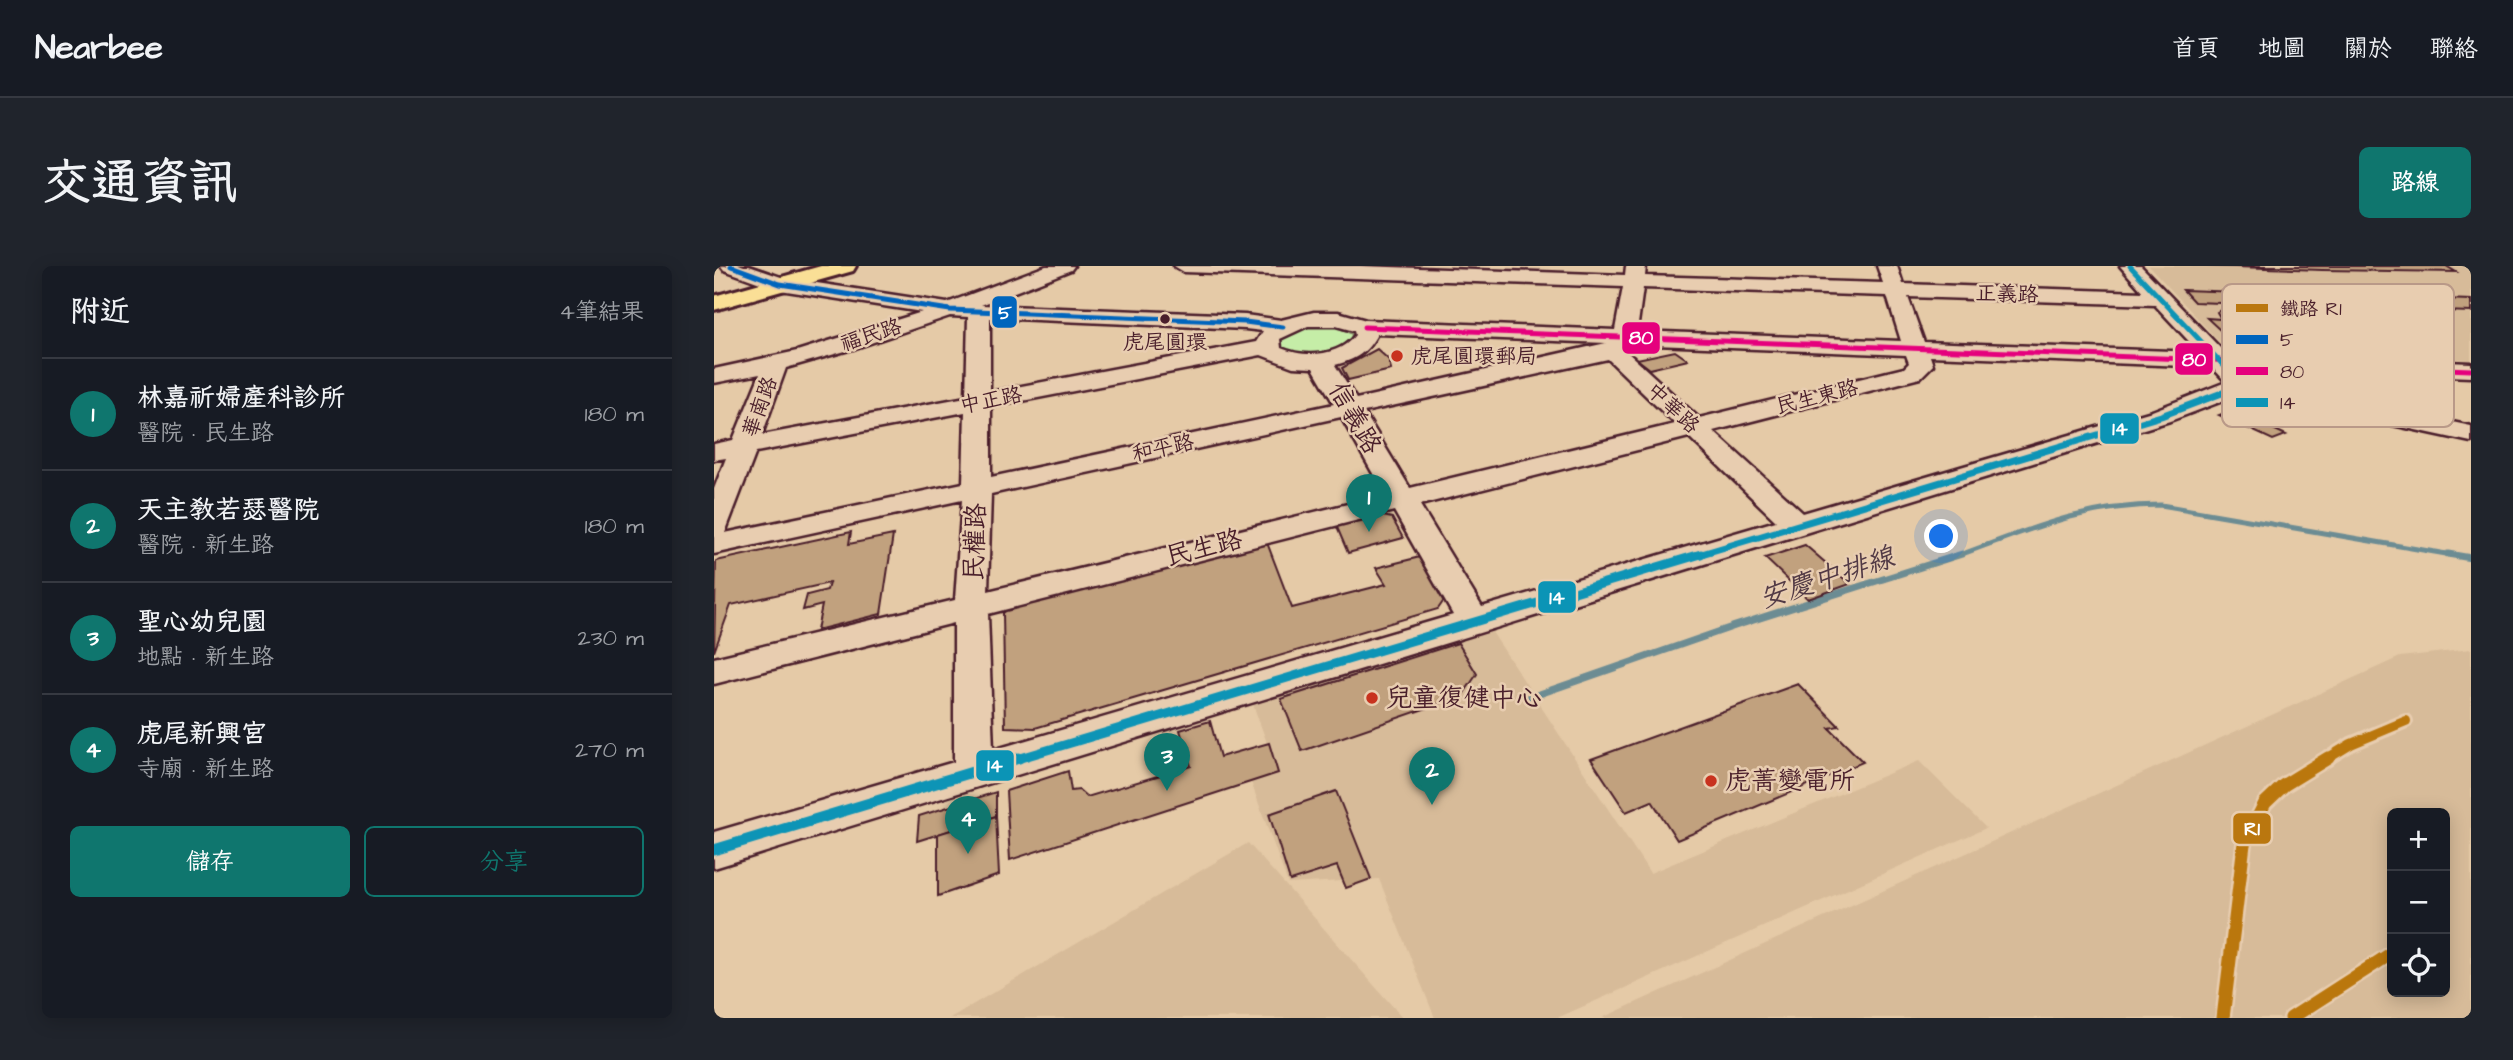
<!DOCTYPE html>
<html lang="zh-TW">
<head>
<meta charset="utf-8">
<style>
  :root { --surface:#171b24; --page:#20242c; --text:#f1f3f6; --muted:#9ea1a6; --line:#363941; --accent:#0f766e }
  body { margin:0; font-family:"Architects Daughter","LXGW WenKai TC",sans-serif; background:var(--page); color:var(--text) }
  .controls { position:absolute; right:21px; bottom:21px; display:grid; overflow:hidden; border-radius:10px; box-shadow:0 4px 18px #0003 }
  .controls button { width:63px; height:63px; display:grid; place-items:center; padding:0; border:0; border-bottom:2px solid var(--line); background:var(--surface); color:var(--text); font:35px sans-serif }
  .you { position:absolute; left:1228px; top:271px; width:24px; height:24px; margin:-18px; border:5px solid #fff; border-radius:50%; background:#1a73e8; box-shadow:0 0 0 10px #1a73e833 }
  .badge { display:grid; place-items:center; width:46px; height:46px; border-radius:50%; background:var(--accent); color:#fff; font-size:23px; font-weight:700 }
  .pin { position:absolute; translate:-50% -58px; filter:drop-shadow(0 2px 4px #0008) }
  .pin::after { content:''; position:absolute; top:37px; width:24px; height:21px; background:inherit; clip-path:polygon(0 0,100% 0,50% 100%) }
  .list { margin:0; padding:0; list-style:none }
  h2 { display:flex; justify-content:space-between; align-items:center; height:91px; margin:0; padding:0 28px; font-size:30px }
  h2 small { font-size:23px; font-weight:400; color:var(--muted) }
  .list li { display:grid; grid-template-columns:46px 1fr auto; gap:21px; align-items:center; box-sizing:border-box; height:112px; padding:0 28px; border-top:2px solid var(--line) }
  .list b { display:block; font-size:26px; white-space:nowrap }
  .list p { margin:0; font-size:23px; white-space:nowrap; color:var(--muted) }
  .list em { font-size:23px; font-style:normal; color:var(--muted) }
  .actions { display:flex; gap:14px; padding:21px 28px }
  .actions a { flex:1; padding:16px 0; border:2px solid var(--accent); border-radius:10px; text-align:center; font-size:24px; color:var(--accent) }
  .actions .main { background:var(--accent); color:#fff }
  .icon { flex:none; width:38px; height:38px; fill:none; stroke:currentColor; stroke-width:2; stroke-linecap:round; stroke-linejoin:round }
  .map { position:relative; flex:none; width:1757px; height:752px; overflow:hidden; border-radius:10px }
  header { display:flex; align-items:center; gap:42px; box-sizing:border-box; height:98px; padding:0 35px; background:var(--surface); border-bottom:2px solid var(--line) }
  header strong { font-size:33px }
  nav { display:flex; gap:38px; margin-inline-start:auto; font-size:24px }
  .intro { display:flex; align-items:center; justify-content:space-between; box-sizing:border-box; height:168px; padding:0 42px }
  h1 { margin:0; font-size:49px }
  .button { padding:18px 32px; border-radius:10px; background:var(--accent); color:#fff; font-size:24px; font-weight:700 }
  main { display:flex; gap:42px; padding:0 42px }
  aside { flex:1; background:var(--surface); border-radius:10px; box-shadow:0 4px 18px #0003 }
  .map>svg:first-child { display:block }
  .built { fill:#d7bb99; fill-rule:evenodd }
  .green { fill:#c5eda7; stroke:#888669; stroke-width:2 }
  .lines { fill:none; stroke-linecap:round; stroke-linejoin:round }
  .stream-far1 { stroke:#6c8c93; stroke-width:5 }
  .stream { stroke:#6c8c93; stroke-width:7 }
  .building { fill:#c1a17e; stroke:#4a1f2b; stroke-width:2 }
  .minor-casing { stroke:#4a1f2b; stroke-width:5 }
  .major-casing { stroke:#4a1f2b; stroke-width:6 }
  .minor { fill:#e8cdb0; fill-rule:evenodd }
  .major { fill:#fadf96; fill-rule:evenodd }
  .bus-1-casing { stroke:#e8cdb0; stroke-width:9 }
  .bus-2-casing { stroke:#e8cdb0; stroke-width:9 }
  .bus-3-far3-casing { stroke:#e8cdb0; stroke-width:9 }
  .bus-3-far2-casing { stroke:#e8cdb0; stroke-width:11 }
  .bus-3-far1-casing { stroke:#e8cdb0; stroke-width:14 }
  .bus-3-casing { stroke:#e8cdb0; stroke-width:17 }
  .bus-1 { stroke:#0065bd; stroke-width:5 }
  .bus-2 { stroke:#e5007d; stroke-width:5 }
  .bus-3-far3 { stroke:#0b94b6; stroke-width:5 }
  .bus-3-far2 { stroke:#0b94b6; stroke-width:7 }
  .bus-3-far1 { stroke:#0b94b6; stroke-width:9 }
  .bus-3 { stroke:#0b94b6; stroke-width:11 }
  .rail-1-far1-casing { stroke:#e8cdb0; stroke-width:16 }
  .rail-1-casing { stroke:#e8cdb0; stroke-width:18 }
  .rail-1-far1 { stroke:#ba770f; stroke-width:10 }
  .rail-1 { stroke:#ba770f; stroke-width:13 }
  .bus-dot { fill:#4a1f2b; stroke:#e8cdb0; stroke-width:2.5 }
  .poi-dot { fill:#c8321e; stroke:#e8cdb0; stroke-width:2.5 }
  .labels { text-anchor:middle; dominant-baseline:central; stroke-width:5; stroke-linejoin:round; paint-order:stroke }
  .far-street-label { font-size:21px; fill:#4a1f2b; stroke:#e8cdb0 }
  .far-bus-label { font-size:21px; fill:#4a1f2b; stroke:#e8cdb0 }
  .far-poi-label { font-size:21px; fill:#4a1f2b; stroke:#e8cdb0; text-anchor:start }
  .street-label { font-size:26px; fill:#4a1f2b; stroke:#e8cdb0 }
  .poi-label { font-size:26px; fill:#4a1f2b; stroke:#e8cdb0; text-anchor:start }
  .water-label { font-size:28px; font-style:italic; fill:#523a45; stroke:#e8cdb0 }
  .key { fill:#e8cdb0; stroke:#b99988; stroke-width:2 }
  .key-label { font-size:19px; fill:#4a1f2b }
  .line-badge { stroke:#e8cdb0; stroke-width:2.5 }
  .badge-label { font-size:19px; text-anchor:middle; font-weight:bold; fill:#fff }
</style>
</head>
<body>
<header>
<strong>Nearbee</strong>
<nav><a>首頁</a><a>地圖</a><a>關於</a><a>聯絡</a></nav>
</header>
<div class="intro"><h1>交通資訊</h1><a class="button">路線</a></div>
<main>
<aside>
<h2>附近<small>4筆結果</small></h2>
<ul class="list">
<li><span class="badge">1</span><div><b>林嘉祈婦產科診所</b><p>醫院 · 民生路</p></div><em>180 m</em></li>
<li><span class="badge">2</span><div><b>天主教若瑟醫院</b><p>醫院 · 新生路</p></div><em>180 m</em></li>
<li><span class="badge">3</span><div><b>聖心幼兒園</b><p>地點 · 新生路</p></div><em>230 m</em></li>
<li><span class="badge">4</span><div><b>虎尾新興宮</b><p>寺廟 · 新生路</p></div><em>270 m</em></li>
</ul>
<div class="actions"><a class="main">儲存</a><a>分享</a></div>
</aside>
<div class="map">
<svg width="1757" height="752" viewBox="0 0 1757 752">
  <rect width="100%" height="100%" fill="#e5caa7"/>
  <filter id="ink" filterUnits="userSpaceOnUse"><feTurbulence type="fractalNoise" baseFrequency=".0143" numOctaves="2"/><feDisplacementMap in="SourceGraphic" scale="14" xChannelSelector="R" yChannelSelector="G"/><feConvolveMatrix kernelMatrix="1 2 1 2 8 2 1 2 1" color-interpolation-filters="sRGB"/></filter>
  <g filter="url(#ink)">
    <g class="built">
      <path d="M1435 0H1757V94L1520 84 1510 81Z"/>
      <path d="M778 366 936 607 1205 495 1272 562 843 752H721L665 613 574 618 537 516 564 507 537 433Z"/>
      <path d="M1757 383V752H888L1686 391ZM1678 547H1731V726H1678Z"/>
      <path d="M534 577 689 752H236Z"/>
    </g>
    <path class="green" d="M618 58 638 68C635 94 580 93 565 80L567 70 595 59Z"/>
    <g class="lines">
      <path class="stream-far1" d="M1243 290C1314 264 1369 239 1447 239L1744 290"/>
      <g class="stream">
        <path d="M1734 288 1757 292"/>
        <path d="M814 432 1021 360 1248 288"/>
      </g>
    </g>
    <g class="building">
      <path d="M1491 0H1732L1742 6 1608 4Z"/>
      <path d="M1469 24 1757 34V46L1480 36Z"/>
      <path d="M1508 43 1526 46 1530 56 1546 68 1535 72 1518 64 1507 65 1493 52 1507 53 1503 46Z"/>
      <path d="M663 83 675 94 677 104 634 114 628 102Z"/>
      <path d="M961 85 974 94 936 103 923 93Z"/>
      <path d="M1518 144 1572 169 1559 174 1505 149Z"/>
      <path d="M664 249 678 252 689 272 634 287 622 259Z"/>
      <path d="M137 266 135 278 179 269 167 348 103 364 108 339 89 344 93 329 113 324 115 317 17 339 0 386 2 295Z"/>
      <path d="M552 274 578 342 672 318 662 302 710 290 733 330 724 343 321 462 291 461 289 347 306 333Z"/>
      <path d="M1091 279 1136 318 1094 333 1051 292Z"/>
      <path d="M744 377 763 408 748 430 588 485 567 433Z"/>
      <path d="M1084 418 1125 460 1115 462 1149 496 963 574 938 535 912 546 877 493Z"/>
      <path d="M496 455 506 491 555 477 564 507 296 594 292 525 354 505 357 525 365 524 373 531 477 500 466 464Z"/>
      <path d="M622 525 657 613 632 622 623 600 576 615 555 548Z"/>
      <path d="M282 526V550L203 575 205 550Z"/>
      <path d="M282 550 285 609 224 630V568Z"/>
    </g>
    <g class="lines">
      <g class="minor-casing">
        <path id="minor" d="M7 0H35L70 12 233 37 332 0H360L357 4 267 39 531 49 567 54 600 46H624L652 54 901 64 909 21 470 6 460 0H646L911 9 912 0H932L931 10 1169 17 1163 0H1183L1189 18 1429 26 1406 0H1427L1511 87 1757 97V111L1525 102 1536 113 1757 160V176L1530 127 1456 155 0 602V566L240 496V357L0 418V392L241 334 248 234 0 288V223L12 192 0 194V178L19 174 46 108 0 117V103L83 85 208 46 66 24 10 4ZM929 22 1173 30 1187 75 923 65ZM1194 31 1441 39 1485 86 1210 76ZM236 50 254 51 252 131 48 169 72 102 142 82ZM276 52 531 63 549 65 542 76 276 126ZM594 60H622L640 65 641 69C625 91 590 92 567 82L566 73ZM663 68 892 77 642 133 621 99C641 94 654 86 663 68ZM915 78 1192 89 1195 97 1190 102 985 152 911 84ZM547 89 579 101 599 102 620 138 277 211V141ZM1216 90 1498 101 1512 116 1438 145 1089 247 999 165 1206 112 1219 99ZM894 93 961 158 696 222 650 146ZM251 146 249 217 11 267 42 186ZM627 151 671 229 274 325 277 228ZM975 171 1062 255 768 341 706 239ZM680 245 739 349 279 484 274 348Z"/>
      </g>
      <g class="major-casing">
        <path id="major" d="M107 0H142L139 5 0 44V30Z"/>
      </g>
      <use href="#minor" class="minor"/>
      <use href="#major" class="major"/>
      <g class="bus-1-casing">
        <path id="bus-1" d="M17 0 66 18 236 44 531 56 569 61"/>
      </g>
      <g class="bus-2-casing">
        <path id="bus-2" d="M650 61 1757 104"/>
      </g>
      <g class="bus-3-far3-casing">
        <path id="bus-3-far3" d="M1416 0 1528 119 1504 128"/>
      </g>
      <g class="bus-3-far2-casing">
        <path id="bus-3-far2" d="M981 290 1447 150 1508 127"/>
      </g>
      <g class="bus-3-far1-casing">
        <path id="bus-3-far1" d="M300 494 987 288"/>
      </g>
      <g class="bus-3-casing">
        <path id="bus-3" d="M0 584 305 492"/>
      </g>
      <use href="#bus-1" class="bus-1"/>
      <use href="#bus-2" class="bus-2"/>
      <use href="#bus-3-far3" class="bus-3-far3"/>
      <use href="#bus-3-far2" class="bus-3-far2"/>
      <use href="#bus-3-far1" class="bus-3-far1"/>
      <use href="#bus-3" class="bus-3"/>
      <g class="rail-1-far1-casing">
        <path id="rail-1-far1" d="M1611 494 1637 478 1692 455"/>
      </g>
      <g class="rail-1-casing">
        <g id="rail-1">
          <path d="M1509 752 1530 578 1551 537 1570 519 1614 492"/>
          <path d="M1577 752 1678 687"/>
        </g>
      </g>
      <use href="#rail-1-far1" class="rail-1-far1"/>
      <use href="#rail-1" class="rail-1"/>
    </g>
  </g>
  <circle class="bus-dot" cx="451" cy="53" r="6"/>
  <g class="poi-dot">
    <circle cx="683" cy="90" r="7"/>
    <circle cx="658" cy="432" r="7"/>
    <circle cx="997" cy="515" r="7"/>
  </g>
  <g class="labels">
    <g class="far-street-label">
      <text transform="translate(1293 28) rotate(2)">正義路</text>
      <text transform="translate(157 69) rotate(-18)">福民路</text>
      <text transform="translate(1103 131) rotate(-14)">民生東路</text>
      <text transform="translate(277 134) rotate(-11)">中正路</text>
      <text transform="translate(46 141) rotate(-70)">華南路</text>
      <text transform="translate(959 142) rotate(43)">中華路</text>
      <text transform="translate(449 182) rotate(-12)">和平路</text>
    </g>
    <g class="far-bus-label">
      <text x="451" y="76">虎尾圓環</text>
    </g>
    <g class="far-poi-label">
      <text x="697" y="90">虎尾圓環郵局</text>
    </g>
    <g class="street-label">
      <text transform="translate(641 152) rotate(60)">信義路</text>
      <text transform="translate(261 276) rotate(-88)">民權路</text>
      <text transform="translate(490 282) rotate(-14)">民生路</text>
    </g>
    <g class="poi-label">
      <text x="672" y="432">兒童復健中心</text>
      <text x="1011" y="515">虎菁變電所</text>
    </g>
    <g class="water-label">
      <text transform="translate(1113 312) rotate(-18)">安慶中排線</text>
    </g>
  </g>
  <rect x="1508" y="18" width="232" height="143" rx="10" class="key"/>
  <rect x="1522" y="38" width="32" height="8" fill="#ba770f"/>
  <rect x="1522" y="69" width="32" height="9" fill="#0065bd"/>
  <rect x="1522" y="101" width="32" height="8" fill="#e5007d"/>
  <rect x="1522" y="132" width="32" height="9" fill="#0b94b6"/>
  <g class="key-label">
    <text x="1566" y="49">鐵路 R1</text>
    <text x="1566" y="80">5</text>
    <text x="1566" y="112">80</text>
    <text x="1566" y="143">14</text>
  </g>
  <g class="line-badge">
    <rect x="277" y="29" width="27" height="34" rx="7" fill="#0065bd"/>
    <rect x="907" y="55" width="40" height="34" rx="7" fill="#e5007d"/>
    <rect x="1460" y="76" width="40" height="34" rx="7" fill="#e5007d"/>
    <rect x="1385" y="146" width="41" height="33" rx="7" fill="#0b94b6"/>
    <rect x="823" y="314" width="40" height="34" rx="7" fill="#0b94b6"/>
    <rect x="261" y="483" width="40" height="33" rx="7" fill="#0b94b6"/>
    <rect x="1518" y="546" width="40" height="33" rx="7" fill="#ba770f"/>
  </g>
  <g class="badge-label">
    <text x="291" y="53">5</text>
    <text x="927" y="78">80</text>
    <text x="1480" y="100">80</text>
    <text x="1406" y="169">14</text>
    <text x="843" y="338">14</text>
    <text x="281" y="506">14</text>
    <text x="1538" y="569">R1</text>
  </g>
</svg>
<div class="controls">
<button>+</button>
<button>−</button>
<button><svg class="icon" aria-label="locate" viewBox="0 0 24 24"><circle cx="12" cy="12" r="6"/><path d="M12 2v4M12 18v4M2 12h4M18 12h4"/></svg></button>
</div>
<div class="you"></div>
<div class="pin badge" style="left:655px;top:266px">1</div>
<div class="pin badge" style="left:718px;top:539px">2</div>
<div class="pin badge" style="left:453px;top:525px">3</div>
<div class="pin badge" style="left:254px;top:588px">4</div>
</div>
</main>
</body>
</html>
